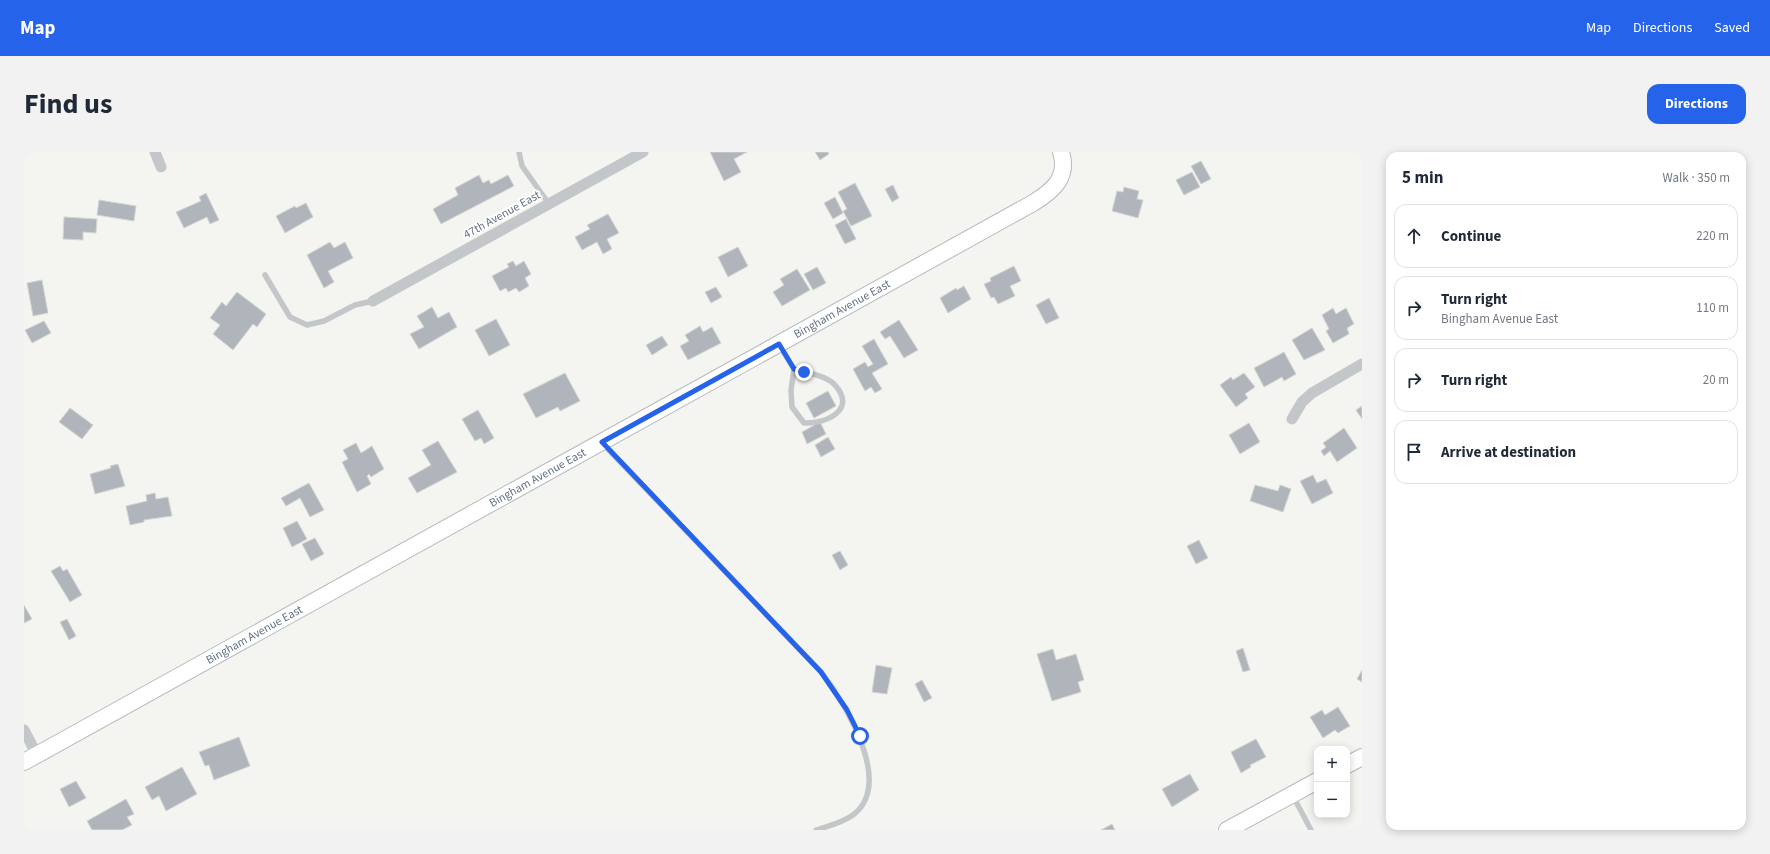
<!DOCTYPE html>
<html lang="en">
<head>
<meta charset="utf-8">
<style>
  :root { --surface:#fff; --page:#f2f2f3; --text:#1f2937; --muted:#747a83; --line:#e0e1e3; --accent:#2563eb }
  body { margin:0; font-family:"Source Sans 3",sans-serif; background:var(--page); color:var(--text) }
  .controls { position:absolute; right:12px; bottom:12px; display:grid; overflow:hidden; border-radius:8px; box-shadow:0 2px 10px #0003 }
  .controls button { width:36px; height:36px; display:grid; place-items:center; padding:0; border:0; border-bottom:1px solid var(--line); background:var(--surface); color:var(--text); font:20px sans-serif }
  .stop { position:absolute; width:12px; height:12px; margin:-9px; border:3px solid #2563eb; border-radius:50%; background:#fff }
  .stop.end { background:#2563eb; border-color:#fff; box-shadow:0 1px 4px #0008 }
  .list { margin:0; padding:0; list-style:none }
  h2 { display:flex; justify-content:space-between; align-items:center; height:52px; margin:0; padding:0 16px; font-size:17px }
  h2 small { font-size:13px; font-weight:400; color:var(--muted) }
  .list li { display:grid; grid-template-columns:26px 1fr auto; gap:12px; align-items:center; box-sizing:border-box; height:64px; margin:0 8px 8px; padding:0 8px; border:1px solid var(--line); border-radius:12px }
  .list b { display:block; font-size:15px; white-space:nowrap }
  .list p { margin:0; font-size:13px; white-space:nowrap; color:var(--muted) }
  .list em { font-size:13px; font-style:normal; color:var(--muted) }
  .icon { flex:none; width:22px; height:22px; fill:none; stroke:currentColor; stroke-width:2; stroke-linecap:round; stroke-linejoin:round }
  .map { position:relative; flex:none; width:1338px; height:678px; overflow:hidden; border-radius:12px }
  header { display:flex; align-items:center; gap:24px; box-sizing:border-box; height:56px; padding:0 20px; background:var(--accent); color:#fff }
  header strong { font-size:19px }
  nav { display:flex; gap:22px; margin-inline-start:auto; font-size:14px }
  .intro { display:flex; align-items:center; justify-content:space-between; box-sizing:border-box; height:96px; padding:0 24px }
  h1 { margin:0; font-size:28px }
  .button { padding:10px 18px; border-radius:12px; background:var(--accent); color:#fff; font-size:14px; font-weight:700 }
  main { display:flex; gap:24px; padding:0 24px }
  aside { flex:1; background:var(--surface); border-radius:12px; box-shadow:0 2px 10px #0003 }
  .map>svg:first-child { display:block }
  .building { fill:#afb5bb; stroke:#d5d6d3 }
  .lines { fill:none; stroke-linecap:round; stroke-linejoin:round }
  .secondary-casing { stroke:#b6babf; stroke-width:18 }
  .lane { stroke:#c4c7ca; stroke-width:5.5 }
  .street { stroke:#c4c7ca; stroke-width:11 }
  .secondary { stroke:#fff; stroke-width:16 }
  .route { stroke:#2563eb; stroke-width:5 }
  .labels { text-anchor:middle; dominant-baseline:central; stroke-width:4; stroke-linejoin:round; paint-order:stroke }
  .street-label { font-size:12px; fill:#627283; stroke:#fff }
</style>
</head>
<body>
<header>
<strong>Map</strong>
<nav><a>Map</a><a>Directions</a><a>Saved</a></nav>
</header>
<div class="intro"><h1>Find us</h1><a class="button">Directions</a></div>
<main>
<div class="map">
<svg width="1338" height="678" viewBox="0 0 1338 678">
  <rect width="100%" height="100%" fill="#f4f5f0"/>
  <g class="building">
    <path d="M686 0H723L710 7 717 20 700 29Z"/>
    <path d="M791 0H804L805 2 796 8Z"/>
    <path d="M1177 9 1187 27 1177 32 1167 14Z"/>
    <path d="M1168 20 1176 35 1160 43 1152 28Z"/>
    <path d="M455 23 459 31 465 28 467 32 484 23 490 34 417 72 409 57 434 43 431 36Z"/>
    <path d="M831 31 848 64 827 74 819 59 823 57 814 40Z"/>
    <path d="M869 33 875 46 868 50 861 37Z"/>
    <path d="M1100 35 1115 39 1113 47 1119 48 1114 66 1088 59 1093 39 1099 40Z"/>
    <path d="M182 41 195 68 186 72 183 65 160 76 152 60 177 49 175 45Z"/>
    <path d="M811 45 819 61 809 67 800 51Z"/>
    <path d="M75 48 112 54 110 69 73 63Z"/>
    <path d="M282 51 289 65 261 81 252 64 271 54 272 56Z"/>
    <path d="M584 62 595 81 583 87 588 97 579 102 573 90 558 98 551 85 566 77 563 73Z"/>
    <path d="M40 65 73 67 72 81 59 80V88L39 87Z"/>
    <path d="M822 67 832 87 821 92 811 73Z"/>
    <path d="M306 90 310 96 321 90 329 106 304 119 310 130 300 136 283 103Z"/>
    <path d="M714 95 724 114 704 125 694 105Z"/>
    <path d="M489 109 492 114 500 109 507 122 501 126 505 134 495 140 492 136 484 140 482 136 476 139 468 124 485 115 483 112Z"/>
    <path d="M990 114 997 129 986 134 991 144 974 152 970 145 967 146 960 132 967 129 966 126Z"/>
    <path d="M793 115 802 131 789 138 780 122Z"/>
    <path d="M773 117 786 138 758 154 749 140 760 133 756 127Z"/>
    <path d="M18 128 24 161 9 164 3 131Z"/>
    <path d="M940 134 947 147 924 161 916 146 932 136 933 138Z"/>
    <path d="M692 135 698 145 687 151 681 140Z"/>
    <path d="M213 140 242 162 233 175 229 172 209 198 189 182 196 173 186 166 198 150 202 154Z"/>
    <path d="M1025 146 1035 166 1022 172 1012 153Z"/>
    <path d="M408 155 414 166 425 160 433 175 395 197 386 182 400 175 393 164Z"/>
    <path d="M1309 156 1312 162 1322 156 1330 172 1323 176 1325 182 1309 191 1302 179 1305 177 1298 163Z"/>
    <path d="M472 167 486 193 465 204 451 178Z"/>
    <path d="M875 168 894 198 880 206 866 184 861 187 856 180Z"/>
    <path d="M20 169 27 181 8 191 1 178Z"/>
    <path d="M676 174 679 180 688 175 697 191 664 208 656 194 665 189 661 183Z"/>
    <path d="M1288 176 1301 198 1280 208 1268 188Z"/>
    <path d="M638 184 644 193 628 203 622 193Z"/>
    <path d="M850 187 864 212 848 221 858 237 851 241 847 235 841 239 829 217 841 210 844 215 849 212 838 194Z"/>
    <path d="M1260 200 1272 222 1260 229 1258 225 1240 235 1230 216Z"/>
    <path d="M541 221 556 249 536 259 534 255 512 266 499 242Z"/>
    <path d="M1220 221 1231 235 1221 242 1224 246 1212 255 1196 233 1207 225 1209 228Z"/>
    <path d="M804 239 812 254 790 266 782 251Z"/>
    <path d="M1338 254V267L1332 258Z"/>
    <path d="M46 256 69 273 58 287 35 270Z"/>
    <path d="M454 258 470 286 460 292 457 286 451 289 438 267Z"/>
    <path d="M796 270 802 282 783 292 778 280Z"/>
    <path d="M1225 271 1236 290 1216 302 1205 283Z"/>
    <path d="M1320 276 1333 296 1313 310 1306 299 1300 304 1297 299 1302 295 1299 291Z"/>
    <path d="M804 285 811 297 797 305 791 293Z"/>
    <path d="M414 289 433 320 393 341 384 326 407 313 398 298Z"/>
    <path d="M332 291 337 301 348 294 360 317 347 325 345 322 343 324 347 332 333 340 318 310 324 307 319 298Z"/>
    <path d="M94 312 101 334 71 342 66 322 87 316 86 314Z"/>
    <path d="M1289 323 1293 331 1302 327 1309 341 1288 352 1276 329Z"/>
    <path d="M285 331 300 358 286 365 276 346 262 354 257 346Z"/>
    <path d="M1231 333 1254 339 1256 333 1267 337 1259 360 1226 349Z"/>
    <path d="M131 341 132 347 144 345 148 364 120 368V370L106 373 102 354 123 349 122 343Z"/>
    <path d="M273 369 283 387 268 395 259 376Z"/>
    <path d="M291 386 300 402 287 409 278 392Z"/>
    <path d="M1175 388 1184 406 1172 412 1163 394Z"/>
    <path d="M816 399 824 413 816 418 808 403Z"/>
    <path d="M36 414 39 419 43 417 58 443 46 450 27 419Z"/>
    <path d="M0 453 8 467 0 471Z"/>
    <path d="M43 467 52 484 45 488 36 470Z"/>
    <path d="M1219 496 1226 518 1219 520 1212 499Z"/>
    <path d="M1029 497 1032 508 1052 502 1060 528 1054 530 1057 540 1028 549 1013 502Z"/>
    <path d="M852 513 868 516 863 542 848 540Z"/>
    <path d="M1338 518V530L1333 527Z"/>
    <path d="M898 528 908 546 900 550 891 532Z"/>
    <path d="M1314 555 1326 574 1314 581 1311 578 1299 586 1286 565 1298 558 1301 563Z"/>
    <path d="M215 585 226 614 190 628 185 613 181 614 175 600Z"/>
    <path d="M1232 587 1242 605 1226 613 1227 615 1217 621 1207 600Z"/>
    <path d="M158 615 173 642 142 659 135 644 128 648 121 635Z"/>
    <path d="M1166 622 1175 638 1148 655 1138 637Z"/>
    <path d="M52 629 62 646 45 655 36 637Z"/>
    <path d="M102 647 110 662 103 665 108 673 98 678H68L63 669Z"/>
    <path d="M1088 672 1091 678H1077Z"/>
  </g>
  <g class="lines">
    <g class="secondary-casing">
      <g id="secondary">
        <path id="s1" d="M0 610 1009 51C1029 39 1045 25 1037 0"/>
        <path d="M1323 613 1338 605"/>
        <path d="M1203 678 1293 629"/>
      </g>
    </g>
    <g class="lane">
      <path d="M495 0 498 14 525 52"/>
      <path d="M241 123 266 165 283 173 300 169 331 153 349 149"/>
      <path d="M756 194 770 217 767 238 768 255 780 271C803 272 834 257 810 232 801 223 782 221 770 217"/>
      <path d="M579 292 797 520C820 550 871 631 829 663 818 671 804 674 792 678"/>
      <path d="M1269 644 1287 678"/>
    </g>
    <g class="street">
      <path d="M131 0 137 15"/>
      <path d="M349 149 619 0"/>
      <path d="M1268 267 1278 250 1288 241 1338 212"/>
      <path d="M0 578 13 603"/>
    </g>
    <use href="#secondary" class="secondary"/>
  </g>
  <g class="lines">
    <path class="route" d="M780 220 770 217 755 192 578 290 797 520 823 558 836 584"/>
  </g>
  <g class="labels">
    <g class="street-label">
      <text transform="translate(478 63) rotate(-29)">47th Avenue East</text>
      <text stroke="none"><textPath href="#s1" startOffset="935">Bingham Avenue East</textPath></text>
      <text stroke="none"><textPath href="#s1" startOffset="587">Bingham Avenue East</textPath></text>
      <text stroke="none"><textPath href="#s1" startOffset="263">Bingham Avenue East</textPath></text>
    </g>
  </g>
</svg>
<div class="controls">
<button>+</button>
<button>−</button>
</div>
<div class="stop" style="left:836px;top:584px"></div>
<div class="stop end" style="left:780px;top:220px"></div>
</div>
<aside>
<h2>5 min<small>Walk · 350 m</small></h2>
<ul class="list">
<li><svg class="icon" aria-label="ahead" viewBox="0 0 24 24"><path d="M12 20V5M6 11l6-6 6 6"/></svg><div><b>Continue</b></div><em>220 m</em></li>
<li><svg class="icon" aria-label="right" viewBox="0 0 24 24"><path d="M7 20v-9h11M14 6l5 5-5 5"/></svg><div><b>Turn right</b><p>Bingham Avenue East</p></div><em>110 m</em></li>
<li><svg class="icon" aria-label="right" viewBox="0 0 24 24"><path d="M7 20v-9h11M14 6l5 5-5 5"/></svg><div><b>Turn right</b></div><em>20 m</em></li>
<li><svg class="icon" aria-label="arrive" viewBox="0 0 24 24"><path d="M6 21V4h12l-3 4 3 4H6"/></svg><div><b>Arrive at destination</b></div></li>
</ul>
</aside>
</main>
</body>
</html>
